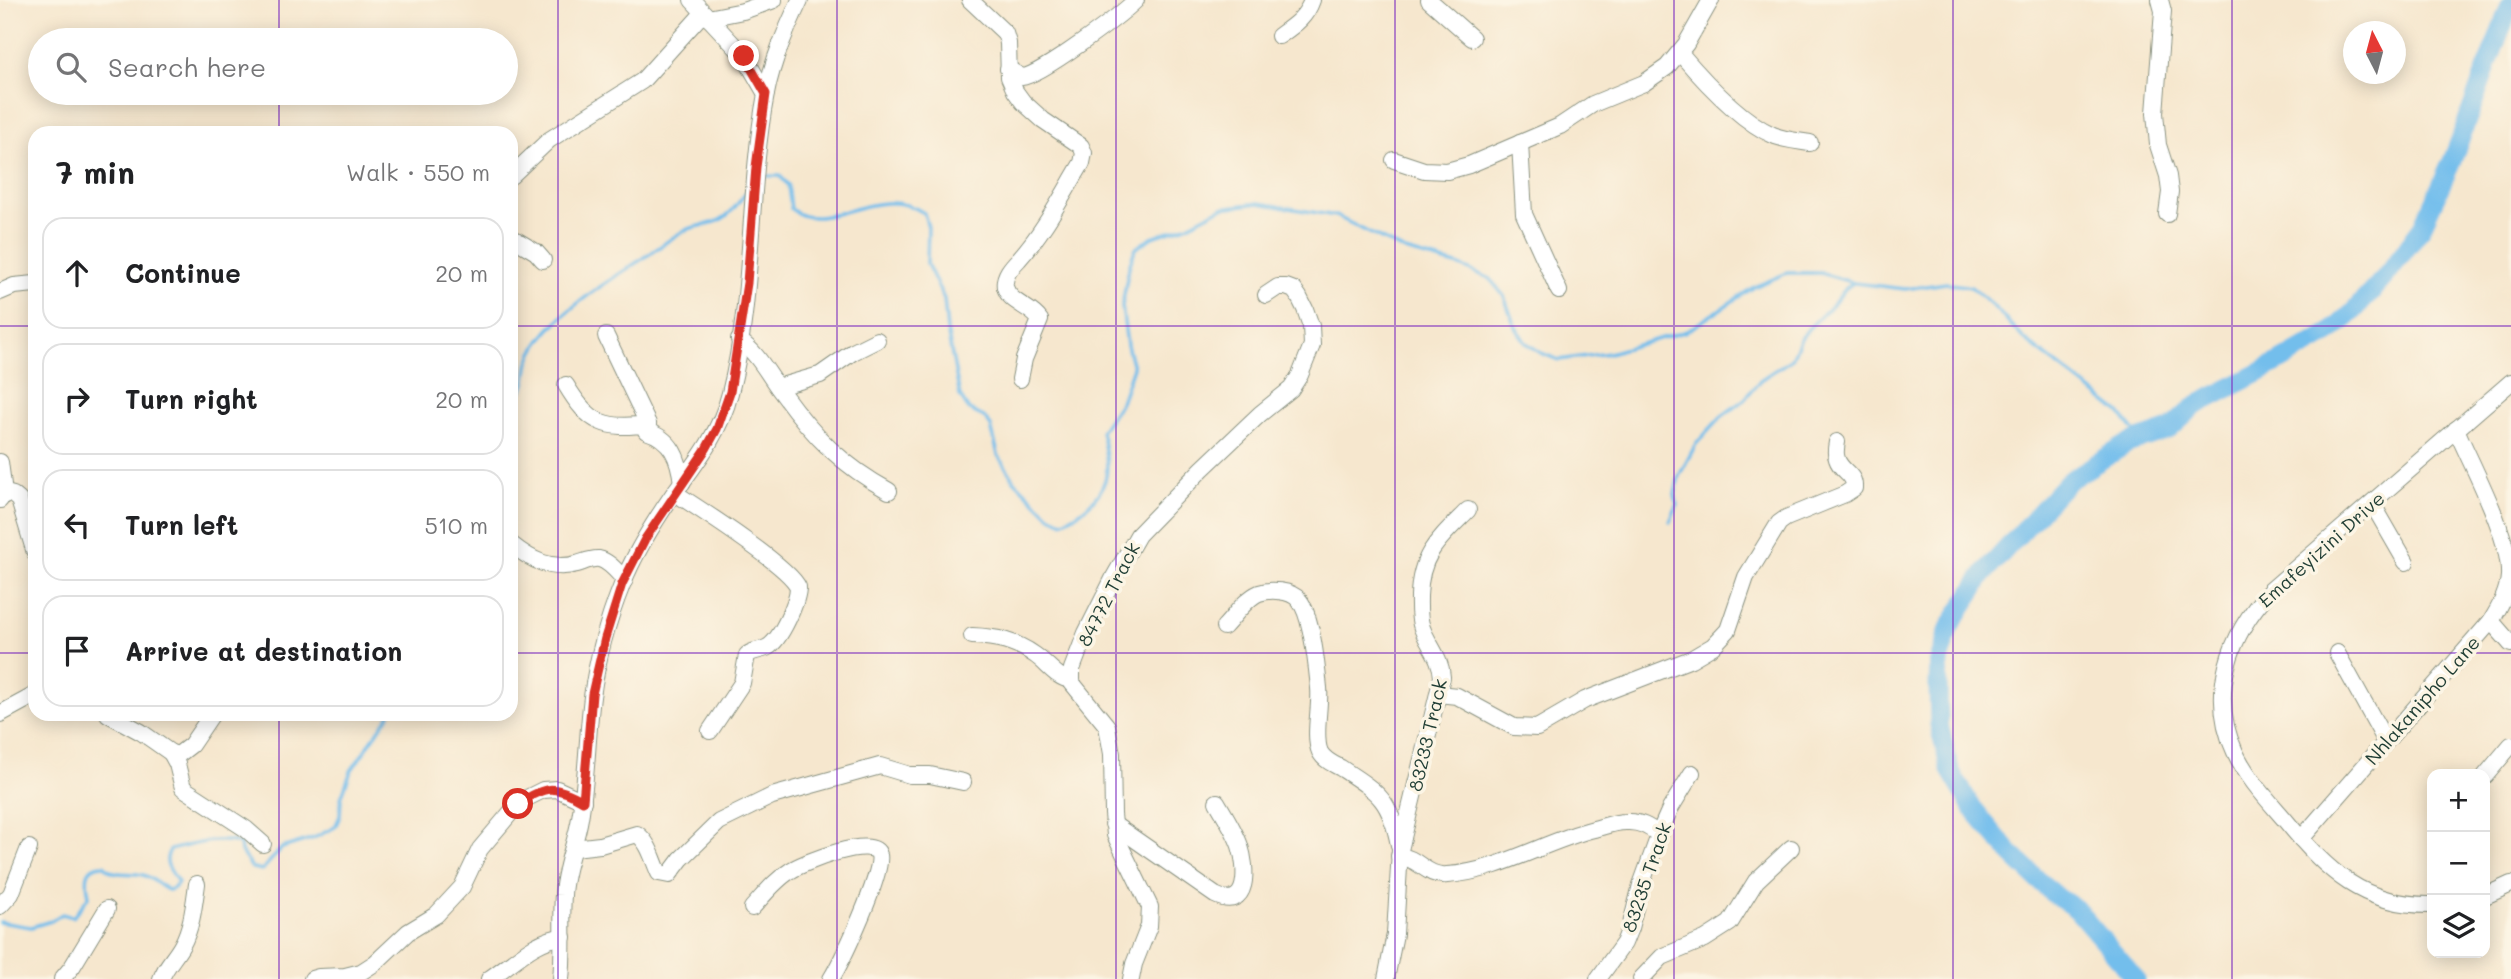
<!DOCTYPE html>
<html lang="en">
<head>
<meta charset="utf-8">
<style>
  :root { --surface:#fff; --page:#f6f6f6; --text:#202124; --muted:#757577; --line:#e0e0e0 }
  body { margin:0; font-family:Mali,sans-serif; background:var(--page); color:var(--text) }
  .controls { position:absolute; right:21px; bottom:21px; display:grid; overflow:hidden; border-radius:14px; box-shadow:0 4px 18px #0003 }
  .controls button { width:63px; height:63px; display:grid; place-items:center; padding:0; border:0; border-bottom:2px solid var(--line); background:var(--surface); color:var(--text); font:35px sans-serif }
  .compass { position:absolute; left:2343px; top:21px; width:63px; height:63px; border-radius:50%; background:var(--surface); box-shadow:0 4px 18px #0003; rotate:354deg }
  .stop { position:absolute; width:21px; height:21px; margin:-16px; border:5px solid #d93025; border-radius:50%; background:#fff }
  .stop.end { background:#d93025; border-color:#fff; box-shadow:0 2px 7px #0008 }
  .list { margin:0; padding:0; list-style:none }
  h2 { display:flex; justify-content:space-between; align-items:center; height:91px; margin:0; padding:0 28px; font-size:30px }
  h2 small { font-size:23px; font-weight:400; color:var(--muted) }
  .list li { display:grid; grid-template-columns:46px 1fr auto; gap:21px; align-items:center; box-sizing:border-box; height:112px; margin:0 14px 14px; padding:0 14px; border:2px solid var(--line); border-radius:21px }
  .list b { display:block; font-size:26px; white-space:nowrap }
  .list em { font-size:23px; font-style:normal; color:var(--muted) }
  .icon { flex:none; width:38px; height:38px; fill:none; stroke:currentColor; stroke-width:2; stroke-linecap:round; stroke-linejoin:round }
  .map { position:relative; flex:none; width:2511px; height:979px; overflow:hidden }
  .search { position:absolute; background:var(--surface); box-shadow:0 4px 18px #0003; left:28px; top:28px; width:490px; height:77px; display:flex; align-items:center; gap:18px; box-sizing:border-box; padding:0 24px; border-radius:38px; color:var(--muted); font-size:26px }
  .panel { position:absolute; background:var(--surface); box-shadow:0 4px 18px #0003; left:28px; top:126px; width:490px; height:595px; border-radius:21px }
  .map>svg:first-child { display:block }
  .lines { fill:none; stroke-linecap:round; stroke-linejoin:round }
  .stream { stroke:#73beec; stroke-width:3.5 }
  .river { stroke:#73beec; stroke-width:19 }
  .minor-casing { stroke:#8a9281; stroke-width:18 }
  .minor { stroke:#fff; stroke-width:16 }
  .route { stroke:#d93025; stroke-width:9 }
  .grid { fill:none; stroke:#7b2cbf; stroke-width:2; stroke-opacity:0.55 }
  .labels { text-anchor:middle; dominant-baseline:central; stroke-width:7; stroke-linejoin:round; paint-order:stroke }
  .street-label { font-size:19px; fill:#1f3d34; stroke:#fcf5e5 }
</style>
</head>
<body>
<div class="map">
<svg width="2511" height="979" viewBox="0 0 2511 979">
  <rect width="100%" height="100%" fill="#fcf5e5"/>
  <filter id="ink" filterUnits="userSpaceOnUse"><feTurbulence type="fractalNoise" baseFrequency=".0143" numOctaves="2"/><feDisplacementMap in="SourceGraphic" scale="14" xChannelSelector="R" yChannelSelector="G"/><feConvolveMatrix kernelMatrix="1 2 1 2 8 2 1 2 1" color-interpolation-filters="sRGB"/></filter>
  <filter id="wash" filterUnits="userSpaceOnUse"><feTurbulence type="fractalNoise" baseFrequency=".00686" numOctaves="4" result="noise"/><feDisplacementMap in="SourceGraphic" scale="28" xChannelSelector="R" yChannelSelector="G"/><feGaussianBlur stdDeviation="1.57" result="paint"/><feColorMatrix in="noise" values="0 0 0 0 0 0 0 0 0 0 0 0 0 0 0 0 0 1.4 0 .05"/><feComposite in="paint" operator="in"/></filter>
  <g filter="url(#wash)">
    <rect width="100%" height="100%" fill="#f6e7ce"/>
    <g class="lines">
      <g class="stream">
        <path d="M760 179 763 176H780L788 185 791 209C825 237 875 181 924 213L928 227 927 264 944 299 947 330 960 396 969 410 984 417 991 426 998 455 1014 480 1050 516 1062 522C1080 514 1099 500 1105 480 1110 466 1104 446 1101 431L1121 402 1133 367 1127 345 1122 306 1129 267 1135 249 1152 237 1186 226 1221 208 1259 203 1336 216 1405 251 1460 266 1489 278 1504 296 1514 324 1525 342 1541 353 1559 360 1609 353 1687 331 1754 287 1787 273H1821L1854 283 1905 289 1946 283 1971 287 1991 304 2024 339 2119 412 2141 439"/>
        <path d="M511 397C529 392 525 377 529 362 533 351 541 339 549 330 577 299 614 278 648 255 660 247 672 237 684 231 695 225 710 226 720 220 734 213 739 199 750 189"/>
        <path d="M1670 522 1677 505 1675 494 1679 476 1696 444 1721 417 1745 399 1760 380 1792 359 1800 340 1808 329 1835 302 1846 288 1853 283"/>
        <path d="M0 922 31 927 51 921 62 914 73 917 89 896C86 881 84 865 104 865 115 878 128 871 143 875 151 877 160 886 168 890L174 888 178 882C171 871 162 862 170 850 192 845 218 836 240 844L241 852 252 868 262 870 282 848 314 838 335 827 340 816 341 798 351 771 390 714"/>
      </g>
      <path class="river" d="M2136 979 2076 909 2052 893 2012 855 1973 809 1950 770 1939 725 1938 685 1939 661 1949 628 1985 572 2068 481 2127 444 2170 429 2195 406 2274 365 2330 333 2351 314 2385 277 2421 229 2452 161 2511 2"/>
    </g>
  </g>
  <g filter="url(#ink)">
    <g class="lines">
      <g class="minor-casing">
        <g id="minor">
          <path d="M692 0 744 56 766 94"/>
          <path d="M970 0 1005 33 1008 43 1009 77 1015 91 1023 102 1043 120 1081 146 1084 153 1082 163C1062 196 1045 230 1019 259 1012 266 1003 276 1005 287 1009 303 1032 307 1040 320L1024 359 1020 379"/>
          <path d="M1429 0 1472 38"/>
          <path d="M2160 0 2163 11 2155 113 2158 145 2168 176 2170 192 2167 214"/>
          <path d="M708 18 743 11 774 0"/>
          <path d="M1279 36C1293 26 1306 18 1312 0"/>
          <path d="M1680 53C1703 80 1740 121 1773 135 1784 140 1798 141 1810 143"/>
          <path d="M1008 69 1022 77C1040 76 1121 15 1136 0"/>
          <path d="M1520 143 1524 214 1559 291"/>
          <path d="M1394 160 1424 170 1447 171 1469 165 1560 126 1593 104 1644 83 1667 67 1686 44 1711 0"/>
          <path d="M511 176 549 140 642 81 703 13"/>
          <path d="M511 237 536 252 543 260"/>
          <path d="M0 292 14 286 35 284"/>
          <path d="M606 336 648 424"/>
          <path d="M739 340C759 354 768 375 783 394 814 437 842 465 889 491"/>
          <path d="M566 385C589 424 605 430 648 424L646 431C672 439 679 458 682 483"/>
          <path d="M778 387 820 375 853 352 877 340"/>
          <path d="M0 462 3 485 0 500"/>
          <path d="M2 492 13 495 19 500 35 553"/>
          <path d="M675 493C698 508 789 566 798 587 798 601 781 639 768 647 761 651 753 650 747 655L742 683 710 731"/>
          <path d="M2372 503 2406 562"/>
          <path d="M511 544C531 560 551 571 577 564 584 562 592 558 599 559 609 561 618 573 625 580"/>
          <path d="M2491 621 2511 644"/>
          <path d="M1224 627C1234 617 1245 599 1259 593 1270 589 1291 590 1299 600 1312 615 1317 668 1319 688 1321 705 1313 737 1320 752 1324 760 1333 764 1341 768 1379 793 1390 799 1399 845"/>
          <path d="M972 636C997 637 1015 641 1035 655 1048 664 1056 678 1071 680"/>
          <path d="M2337 653 2385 740"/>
          <path d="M1438 694 1457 696 1514 727 1537 728 1585 700 1691 659 1713 646 1728 630 1746 577 1779 523 1786 518 1845 494 1854 488C1855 473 1841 472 1837 459 1835 454 1836 447 1837 442"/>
          <path d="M0 714 35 695"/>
          <path d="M108 714 141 732 171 753 178 755 191 745 212 714"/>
          <path d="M171 753 177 764 183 788 246 829 263 844"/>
          <path d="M2485 776 2511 745"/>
          <path d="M1113 824 1215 895C1250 912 1247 867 1240 846 1235 831 1225 816 1217 802"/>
          <path d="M2301 839 2491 621C2500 607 2508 592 2509 576 2511 538 2472 466 2456 429"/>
          <path d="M574 848 600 845 637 834C649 842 653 860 659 873L669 875 681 859 719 822 772 796 880 766 910 775H930L963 782"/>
          <path d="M1399 856C1418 857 1426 877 1447 875 1498 872 1545 841 1594 829 1605 826 1615 822 1626 822 1640 821 1649 827 1660 835"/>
          <path d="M2485 896 2511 884"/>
          <path d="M2432 905C2363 906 2327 871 2286 821 2268 800 2247 778 2235 752 2208 694 2229 634 2271 590L2511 382"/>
          <path d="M0 906 11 894 29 848"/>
          <path d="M752 908C764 895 775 880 790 871 802 863 874 834 879 855 884 872 842 961 831 979"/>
          <path d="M62 979 72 967 107 909"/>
          <path d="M161 979C166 965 175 958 182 945 192 927 194 905 197 884"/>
          <path d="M312 979 319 977 345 976 361 972 375 963 408 932 436 915 462 887 480 849 518 804 527 798 543 790 557 789 583 801"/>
          <path d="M489 979C512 964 535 939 563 937"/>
          <path d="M561 979C564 951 561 923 563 895 564 869 576 843 580 818 587 778 587 737 592 697 597 659 608 620 622 585 635 552 654 522 674 493 697 462 721 431 730 393 755 295 747 193 766 94 772 62 786 30 800 0"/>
          <path d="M1131 979 1134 964 1149 926 1150 907 1115 835 1113 814 1112 754 1107 726 1072 683V669L1086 633 1114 577 1138 535 1202 469 1260 414 1291 389 1300 375 1312 345 1311 326 1305 309 1299 297 1294 290 1286 287H1278L1266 295"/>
          <path d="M1386 979 1395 934 1400 850 1442 677C1441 657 1428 645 1422 628 1418 617 1419 606 1419 596 1420 553 1440 538 1468 510"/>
          <path d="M1598 979 1624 943 1630 928 1641 885 1662 827 1670 809 1692 773"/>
          <path d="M1641 979 1662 957 1705 939 1730 923 1756 881 1791 848"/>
        </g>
      </g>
      <use href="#minor" class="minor"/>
    </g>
  </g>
  <g class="lines" filter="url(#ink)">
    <path class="route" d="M518 804C545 785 555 785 583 801L592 694 605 638 622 584 645 539 706 449 717 429 730 392 747 283 756 167 766 94 744 56"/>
  </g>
  <path class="grid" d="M279 0V40M558 0V979M837 0V979M1116 0V979M1395 0V979M1674 0V979M1953 0V979M2232 0V979M279 93V133M0 326H35M511 326H2511M0 653H35M511 653H2511M279 714V979"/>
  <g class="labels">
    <g class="street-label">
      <text transform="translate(2321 549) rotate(-42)">Emafeyizini Drive</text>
      <text transform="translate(1108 594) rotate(-63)">84772 Track</text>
      <text transform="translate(2422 700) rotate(-49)">Nhlakanipho Lane</text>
      <text transform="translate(1427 735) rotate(-77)">83233 Track</text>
      <text transform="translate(1646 877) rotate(-71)">83235 Track</text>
    </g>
  </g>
</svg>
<div class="controls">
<button>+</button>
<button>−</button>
<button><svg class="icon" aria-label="layers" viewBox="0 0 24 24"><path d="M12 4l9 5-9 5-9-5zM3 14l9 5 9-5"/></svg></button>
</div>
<svg class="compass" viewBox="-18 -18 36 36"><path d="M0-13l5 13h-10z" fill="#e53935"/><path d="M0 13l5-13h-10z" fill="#757577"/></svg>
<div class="stop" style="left:518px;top:804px"></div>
<div class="stop end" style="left:744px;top:56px"></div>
<div class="search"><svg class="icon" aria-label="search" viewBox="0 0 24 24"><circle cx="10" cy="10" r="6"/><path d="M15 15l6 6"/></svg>Search here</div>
<section class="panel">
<h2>7 min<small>Walk · 550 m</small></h2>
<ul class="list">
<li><svg class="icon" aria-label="ahead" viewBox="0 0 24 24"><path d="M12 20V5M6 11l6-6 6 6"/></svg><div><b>Continue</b></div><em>20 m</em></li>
<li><svg class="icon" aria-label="right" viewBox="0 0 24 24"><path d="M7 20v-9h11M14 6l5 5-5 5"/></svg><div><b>Turn right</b></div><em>20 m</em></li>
<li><svg class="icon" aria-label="left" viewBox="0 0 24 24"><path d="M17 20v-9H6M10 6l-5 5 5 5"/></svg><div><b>Turn left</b></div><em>510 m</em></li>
<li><svg class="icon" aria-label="arrive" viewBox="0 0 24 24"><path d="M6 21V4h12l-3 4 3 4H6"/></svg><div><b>Arrive at destination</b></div></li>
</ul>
</section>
</div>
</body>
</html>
